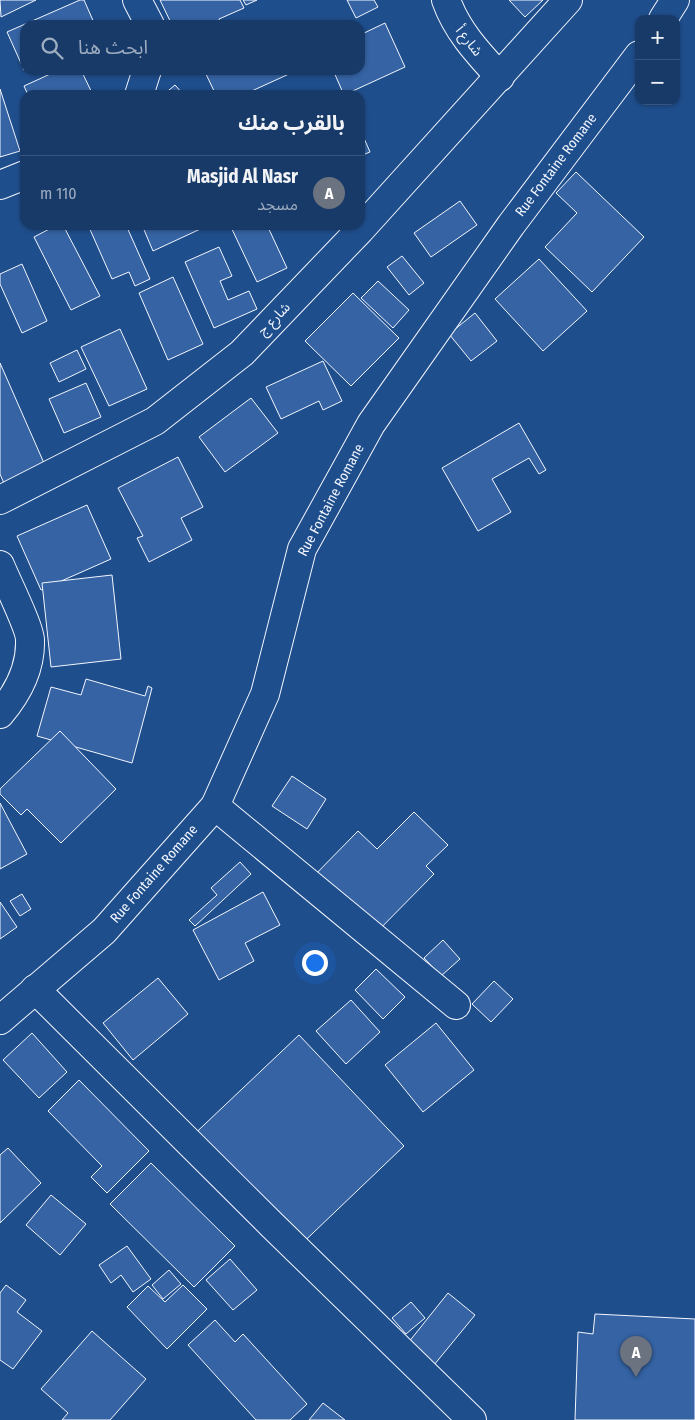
<!DOCTYPE html>
<html lang="ar">
<head>
<meta charset="utf-8">
<style>
  :root { --surface:#173a69; --page:#20416f; --text:#f1f3f6; --muted:#9eadc0; --line:#36547d; --accent:#ffb74d }
  body { margin:0; font-family:"Fira Sans Condensed","Noto Sans Arabic",sans-serif; background:var(--page); color:var(--text); direction:rtl }
  .controls { position:absolute; right:15px; top:15px; display:grid; overflow:hidden; border-radius:10px; box-shadow:0 1px 4px #0004 }
  .controls button { width:45px; height:45px; display:grid; place-items:center; padding:0; border:0; border-bottom:1px solid var(--line); background:var(--surface); color:var(--text); font:25px sans-serif }
  .you { position:absolute; left:314px; top:962px; width:18px; height:18px; margin:-12px; border:4px solid #fff; border-radius:50%; background:#1a73e8; box-shadow:0 0 0 8px #1a73e833 }
  .badge { display:grid; place-items:center; width:32px; height:32px; border-radius:50%; background:var(--accent); color:#fff; font-size:16px; font-weight:700 }
  .pin { position:absolute; translate:-50% -41px; filter:drop-shadow(0 1px 2px #0008) }
  .pin::after { content:''; position:absolute; top:26px; width:18px; height:15px; background:inherit; clip-path:polygon(0 0,100% 0,50% 100%) }
  .list { margin:0; padding:0; list-style:none }
  h2 { display:flex; justify-content:space-between; align-items:center; height:65px; margin:0; padding:0 20px; font-size:21px }
  h2 small { font-size:16px; font-weight:400; color:var(--muted) }
  .list li { display:grid; grid-template-columns:32px 1fr auto; gap:15px; align-items:center; box-sizing:border-box; height:75px; padding:0 20px; border-top:1px solid var(--line) }
  .list b { display:block; font-size:19px; white-space:nowrap }
  .list p { margin:0; font-size:16px; white-space:nowrap; color:var(--muted) }
  .list em { font-size:16px; font-style:normal; color:var(--muted) }
  .icon { flex:none; width:28px; height:28px; fill:none; stroke:currentColor; stroke-width:2; stroke-linecap:round; stroke-linejoin:round }
  .map { position:relative; flex:none; width:695px; height:1420px; overflow:hidden; direction:ltr }
  .search { position:absolute; background:var(--surface); box-shadow:0 1px 4px #0004; left:20px; top:20px; width:345px; height:55px; display:flex; align-items:center; gap:12px; box-sizing:border-box; padding:0 18px; border-radius:15px; color:var(--muted); font-size:19px }
  .panel { position:absolute; background:var(--surface); box-shadow:0 1px 4px #0004; left:20px; top:90px; width:345px; height:140px; border-radius:15px; direction:rtl }
  .map>svg:first-child { display:block }
  .building { fill:#3563a3; stroke:#f2f6ff }
  .lines { fill:none; stroke-linecap:round; stroke-linejoin:round }
  .minor-casing { stroke:#f2f6ff; stroke-width:30 }
  .minor { stroke:#1f4e8c; stroke-width:28 }
  .labels { text-anchor:middle; dominant-baseline:central; stroke-width:4; stroke-linejoin:round; paint-order:stroke }
  .street-label { font-size:14px; fill:#f2f6ff; stroke:#1f4e8c }
</style>
</head>
<body>
<div class="map">
<svg width="695" height="1420" viewBox="0 0 695 1420">
  <rect width="100%" height="100%" fill="#1f4e8c"/>
  <g class="building">
    <path d="M0 0H36L1 17Z"/>
    <path d="M80 0H84L95 25H25L24 70 7 32Z"/>
    <path d="M160 0H240L244 8 219 19 221 25H172Z"/>
    <path d="M243 0H257L246 5Z"/>
    <path d="M347 0H374L378 7 356 18Z"/>
    <path d="M509 0H543L525 17Z"/>
    <path d="M385 23 405 67 344 95 333 70H360V35Z"/>
    <path d="M59 70H81L93 95H28L24 86Z"/>
    <path d="M204 70H288L289 74 243 95H216Z"/>
    <path d="M175 85 184 95H163Z"/>
    <path d="M0 89 20 151 0 157Z"/>
    <path d="M360 129 370 152 360 156Z"/>
    <path d="M576 172 644 237 592 292 545 247 577 213 556 193Z"/>
    <path d="M460 201 477 225 431 257 414 233Z"/>
    <path d="M57 225H63L100 296 71 310 34 237Z"/>
    <path d="M88 225H126L150 279 135 286 129 272 112 279Z"/>
    <path d="M142 225H209L153 251Z"/>
    <path d="M230 225H267L287 268 257 282Z"/>
    <path d="M219 247 232 276 220 281 228 300 249 291 257 309 214 328 185 262Z"/>
    <path d="M402 256 424 283 409 295 387 267Z"/>
    <path d="M539 259 587 311 543 351 495 299Z"/>
    <path d="M22 264 47 321 22 333 0 284V274Z"/>
    <path d="M173 277 203 344 168 360 139 293Z"/>
    <path d="M378 281 409 310 393 328 361 298Z"/>
    <path d="M353 293 399 338 351 386 305 341Z"/>
    <path d="M475 313 497 341 471 361 449 334Z"/>
    <path d="M120 329 147 389 109 406 81 347Z"/>
    <path d="M77 350 86 369 59 382 50 363Z"/>
    <path d="M323 361 342 401 323 410 319 401 281 419 266 387Z"/>
    <path d="M0 363 47 470 6 488 0 474Z"/>
    <path d="M86 383 101 417 64 433 49 399Z"/>
    <path d="M251 398 278 433 225 472 199 437Z"/>
    <path d="M519 423 546 470 539 474 529 458 492 479 511 512 478 531 442 468Z"/>
    <path d="M178 457 203 507 181 518 192 540 149 562 137 538 143 536 118 488Z"/>
    <path d="M87 505 111 559 41 590 17 536Z"/>
    <path d="M112 575 121 659 51 667 42 583Z"/>
    <path d="M86 679 145 696 148 686 152 688 132 763 37 736 51 687 81 695Z"/>
    <path d="M60 731 116 789 61 843 27 809 21 815 0 794V789Z"/>
    <path d="M292 776 326 799 307 829 272 806Z"/>
    <path d="M0 803 27 854 0 869Z"/>
    <path d="M414 812 448 845 426 866 434 874 366 943 306 884 358 831 377 849Z"/>
    <path d="M240 862 251 874 195 926 189 920 217 895 211 888Z"/>
    <path d="M263 892 280 925 245 943 254 961 219 980 193 930Z"/>
    <path d="M22 894 31 909 20 916 10 901Z"/>
    <path d="M0 902 17 927 0 939Z"/>
    <path d="M443 940 460 959 441 976 424 958Z"/>
    <path d="M376 969 405 997 383 1019 355 990Z"/>
    <path d="M158 978 188 1014 133 1060 103 1023Z"/>
    <path d="M494 981 513 999 491 1022 472 1004Z"/>
    <path d="M351 1000 380 1032 346 1064 316 1031Z"/>
    <path d="M436 1023 474 1070 423 1112 385 1065Z"/>
    <path d="M32 1033 67 1072 39 1098 3 1060Z"/>
    <path d="M299 1035 404 1146 291 1254 186 1142Z"/>
    <path d="M79 1080 149 1151 107 1193 91 1177 102 1166 48 1111Z"/>
    <path d="M8 1148 41 1183 0 1223V1155Z"/>
    <path d="M151 1163 235 1246 194 1287 110 1204Z"/>
    <path d="M51 1195 86 1224 60 1255 26 1225Z"/>
    <path d="M127 1246 151 1279 133 1292 121 1275 111 1283 99 1265Z"/>
    <path d="M230 1259 257 1290 233 1310 206 1280Z"/>
    <path d="M169 1270 181 1284 163 1299 152 1285Z"/>
    <path d="M6 1285 26 1300 17 1312 42 1331 13 1369 0 1360V1293Z"/>
    <path d="M183 1285 207 1309 167 1349 127 1307 148 1286 165 1302Z"/>
    <path d="M448 1293 475 1315 434 1365 408 1343Z"/>
    <path d="M411 1302 425 1318 406 1334 392 1318Z"/>
    <path d="M595 1314 695 1319V1420H575L578 1332 593 1334Z"/>
    <path d="M215 1320 235 1342 243 1334 307 1404 290 1420H256L188 1345Z"/>
    <path d="M92 1331 146 1379 110 1420H62L68 1413 41 1389Z"/>
    <path d="M323 1403 345 1420H309Z"/>
  </g>
  <g class="lines">
    <g class="minor-casing">
      <g id="minor">
        <path d="M137 0 150 25"/>
        <path d="M446 0C457 31 478 53 500 77"/>
        <path d="M663 19 675 0"/>
        <path d="M139 95 147 70"/>
        <path d="M0 185 25 175"/>
        <path d="M0 500 155 421 242 353 360 230 568 0"/>
        <path d="M0 565C6 580 30 628 30 640 31 668 17 694 0 714"/>
        <path d="M215 806 456 1005"/>
        <path d="M35 989 272 1225 472 1420"/>
        <path d="M0 1020 104 931 215 806 265 694 302 549 371 424 511 225 639 55"/>
      </g>
    </g>
    <use href="#minor" class="minor"/>
  </g>
  <g class="labels">
    <g class="street-label">
      <text transform="translate(469 41) rotate(52)">شارع أ</text>
      <text transform="translate(556 165) rotate(-53)">Rue Fontaine Romane</text>
      <text transform="translate(274 319) rotate(-46)">شارع ج</text>
      <text transform="translate(331 500) rotate(-62)">Rue Fontaine Romane</text>
      <text transform="translate(154 874) rotate(-49)">Rue Fontaine Romane</text>
    </g>
  </g>
</svg>
<div class="controls">
<button>+</button>
<button>−</button>
</div>
<div class="you"></div>
<div class="pin badge" style="left:636px;top:1377px;background:#6b7280">A</div>
<div class="search"><svg class="icon" aria-label="search" viewBox="0 0 24 24"><circle cx="10" cy="10" r="6"/><path d="M15 15l6 6"/></svg>ابحث هنا</div>
<section class="panel">
<h2>بالقرب منك<small></small></h2>
<ul class="list">
<li><span class="badge" style="background:#6b7280">A</span><div><b>Masjid Al Nasr</b><p>مسجد</p></div><em>110 m</em></li>
</ul>
</section>
</div>
</body>
</html>
